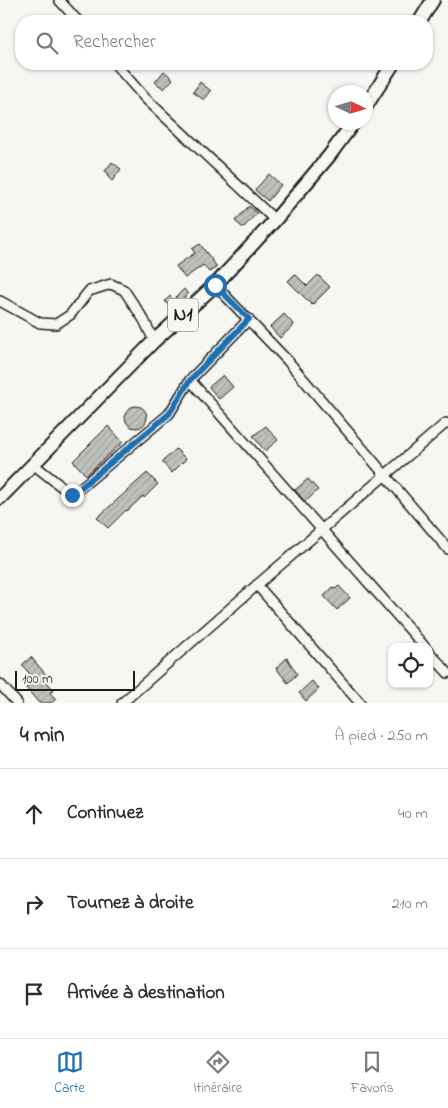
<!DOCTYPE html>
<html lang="fr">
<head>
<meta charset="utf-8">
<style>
  :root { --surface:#fff; --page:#f2f2f3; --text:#2b2b33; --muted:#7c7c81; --line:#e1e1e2; --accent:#1f6fb2 }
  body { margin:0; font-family:"Indie Flower",sans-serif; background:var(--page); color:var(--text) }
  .controls { position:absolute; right:15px; bottom:15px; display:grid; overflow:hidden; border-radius:10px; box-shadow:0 1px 4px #0004 }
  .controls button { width:45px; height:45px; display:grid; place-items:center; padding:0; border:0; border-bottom:1px solid var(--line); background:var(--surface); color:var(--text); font:25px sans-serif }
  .compass { position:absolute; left:328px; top:85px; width:45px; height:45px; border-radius:50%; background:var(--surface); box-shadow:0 1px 4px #0004; rotate:94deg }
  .scale { position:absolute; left:15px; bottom:12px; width:120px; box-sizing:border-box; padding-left:5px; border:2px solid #1c1c1c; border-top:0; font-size:14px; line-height:18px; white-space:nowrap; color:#1c1c1c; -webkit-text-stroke:4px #f6f6f2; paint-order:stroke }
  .stop { position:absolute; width:15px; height:15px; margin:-11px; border:4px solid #1f6fb2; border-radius:50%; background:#fff }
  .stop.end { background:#1f6fb2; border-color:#fff; box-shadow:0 1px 5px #0008 }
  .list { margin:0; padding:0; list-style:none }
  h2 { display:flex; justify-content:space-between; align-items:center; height:65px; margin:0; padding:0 20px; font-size:21px }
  h2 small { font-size:16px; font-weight:400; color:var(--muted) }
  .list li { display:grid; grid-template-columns:32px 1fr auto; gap:15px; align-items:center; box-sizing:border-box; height:90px; padding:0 20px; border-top:1px solid var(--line) }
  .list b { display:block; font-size:19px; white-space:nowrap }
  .list em { font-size:16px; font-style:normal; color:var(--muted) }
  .icon { flex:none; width:28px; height:28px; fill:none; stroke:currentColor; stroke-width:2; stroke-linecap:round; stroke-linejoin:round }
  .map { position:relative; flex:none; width:448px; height:703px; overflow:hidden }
  .search { position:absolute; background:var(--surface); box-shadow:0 1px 4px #0004; left:15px; right:15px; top:15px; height:55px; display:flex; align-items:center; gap:12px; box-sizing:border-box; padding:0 18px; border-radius:20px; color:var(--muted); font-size:19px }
  .sheet { height:335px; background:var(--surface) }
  nav { display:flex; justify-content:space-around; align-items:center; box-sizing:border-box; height:70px; border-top:1px solid var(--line); background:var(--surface); font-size:14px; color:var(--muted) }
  nav a { display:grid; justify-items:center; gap:2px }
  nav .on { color:var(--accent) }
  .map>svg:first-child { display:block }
  .building { fill:url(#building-hatch); stroke:#1c1c1c }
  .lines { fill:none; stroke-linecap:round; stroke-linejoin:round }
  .minor-casing { stroke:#1c1c1c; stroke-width:12 }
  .highway-casing { stroke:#1c1c1c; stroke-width:16 }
  .minor { stroke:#f6f6f2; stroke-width:9 }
  .highway { stroke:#f6f6f2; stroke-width:12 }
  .route { stroke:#1f6fb2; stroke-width:6 }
  .labels { text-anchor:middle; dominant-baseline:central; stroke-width:4; stroke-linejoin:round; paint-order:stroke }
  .shield { fill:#f6f6f2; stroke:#5d5d5c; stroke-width:1 }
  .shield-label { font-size:19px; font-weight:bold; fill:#1c1c1c }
</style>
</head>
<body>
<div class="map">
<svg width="448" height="703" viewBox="0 0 448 703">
  <defs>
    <pattern id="building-hatch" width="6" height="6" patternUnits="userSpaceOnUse" patternTransform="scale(1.25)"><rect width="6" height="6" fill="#c0c0bd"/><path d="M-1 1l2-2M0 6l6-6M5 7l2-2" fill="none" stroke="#a4a4a2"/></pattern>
  </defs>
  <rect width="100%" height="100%" fill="#f6f6f2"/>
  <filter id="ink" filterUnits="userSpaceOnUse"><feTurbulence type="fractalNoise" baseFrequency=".02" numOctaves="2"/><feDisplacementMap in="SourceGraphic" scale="10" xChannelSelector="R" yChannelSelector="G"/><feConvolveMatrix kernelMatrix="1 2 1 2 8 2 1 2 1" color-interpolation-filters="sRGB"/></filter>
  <g filter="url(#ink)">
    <g class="building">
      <path d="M164 71 173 79 164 89 155 82Z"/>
      <path d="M200 82 211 91 204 100 193 92Z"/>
      <path d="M112 162 121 169 112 181 107 176 109 174 105 171Z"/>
      <path d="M269 174 281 185 268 201 255 190Z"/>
      <path d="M249 206 257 213 243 228 235 221Z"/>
      <path d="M200 244 217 267 209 272 203 265 185 278 176 266 195 253 192 249Z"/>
      <path d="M295 274 307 286 318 275 330 287 312 305 288 281Z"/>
      <path d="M184 289 188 294 172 309 165 301 170 296 173 300Z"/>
      <path d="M284 314 294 325 280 338 270 327Z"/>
      <path d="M223 375 233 387 219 399 209 387Z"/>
      <circle cx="136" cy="417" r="11"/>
      <path d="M108 426 123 442 86 475 73 461Z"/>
      <path d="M266 426 278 440 265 451 253 436Z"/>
      <path d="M176 449 186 459 172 473 162 462Z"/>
      <path d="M147 473 158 484 144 498 143 496 127 511 126 510 108 528 97 518Z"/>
      <path d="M308 479 318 490 305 502 295 490Z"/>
      <path d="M339 586 350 598 337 610 324 596 333 587 335 589Z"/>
      <path d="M31 657 47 676 44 679 54 690 50 693 56 699 51 703H39L26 688 35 680 22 665Z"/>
      <path d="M287 658 297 674 288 683 276 668Z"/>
      <path d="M312 681 319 689 306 701 299 693Z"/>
    </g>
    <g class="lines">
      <g class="minor-casing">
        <g id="minor">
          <path d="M59 0 78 21"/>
          <path d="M115 64 145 98 275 220"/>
          <path d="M215 285 287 360 448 549"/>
          <path d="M0 301 40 323 56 324 70 315 89 291 111 284 124 290 144 320 154 341"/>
          <path d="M190 380 425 647"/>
          <path d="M33 464 72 495 169 414 190 380 249 319"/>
          <path d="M429 652 448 673"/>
          <path d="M0 684 17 703"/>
          <path d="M122 703 257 585"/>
          <path d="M360 703 257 585 446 423 448 424"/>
        </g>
      </g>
      <g class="highway-casing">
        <g id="highway">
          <path d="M420 21 433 0"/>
          <path d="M366 106 393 64"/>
          <path d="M0 498 154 341 215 285 275 220 329 156 354 122"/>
        </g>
      </g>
      <use href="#minor" class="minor"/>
      <use href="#highway" class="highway"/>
    </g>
  </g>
  <g class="lines" filter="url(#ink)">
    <path class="route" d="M72 495 169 414 190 380 249 319 215 285"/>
  </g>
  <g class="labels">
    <rect class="shield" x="168" y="298.5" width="30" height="33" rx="4"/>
    <g class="shield-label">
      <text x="183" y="315">N1</text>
    </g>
  </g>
</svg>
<div class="controls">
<button><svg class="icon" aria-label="locate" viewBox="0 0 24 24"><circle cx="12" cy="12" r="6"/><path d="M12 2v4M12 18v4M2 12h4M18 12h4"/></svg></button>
</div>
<svg class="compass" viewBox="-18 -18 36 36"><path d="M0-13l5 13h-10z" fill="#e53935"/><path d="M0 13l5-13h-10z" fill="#7c7c81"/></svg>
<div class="scale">100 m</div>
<div class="stop" style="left:215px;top:285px"></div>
<div class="stop end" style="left:72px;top:495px"></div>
<div class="search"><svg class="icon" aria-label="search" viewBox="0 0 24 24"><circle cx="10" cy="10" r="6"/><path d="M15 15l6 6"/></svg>Rechercher</div>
</div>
<section class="sheet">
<h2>4 min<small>À pied · 250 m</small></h2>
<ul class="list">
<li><svg class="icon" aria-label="ahead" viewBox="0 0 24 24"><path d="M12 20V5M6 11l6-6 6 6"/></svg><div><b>Continuez</b></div><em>40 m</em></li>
<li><svg class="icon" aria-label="right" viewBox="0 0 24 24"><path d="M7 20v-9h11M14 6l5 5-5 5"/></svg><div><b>Tournez à droite</b></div><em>210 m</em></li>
<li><svg class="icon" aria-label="arrive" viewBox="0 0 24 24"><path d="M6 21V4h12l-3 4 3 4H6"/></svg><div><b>Arrivée à destination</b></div></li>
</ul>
</section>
<nav>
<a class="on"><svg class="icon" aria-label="map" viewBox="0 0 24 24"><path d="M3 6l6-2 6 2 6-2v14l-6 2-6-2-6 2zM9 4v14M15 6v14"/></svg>Carte</a>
<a><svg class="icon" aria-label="directions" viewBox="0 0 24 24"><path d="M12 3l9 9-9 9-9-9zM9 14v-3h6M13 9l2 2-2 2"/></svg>Itinéraire</a>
<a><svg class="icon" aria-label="saved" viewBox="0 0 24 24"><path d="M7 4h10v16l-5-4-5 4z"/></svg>Favoris</a>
</nav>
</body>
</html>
